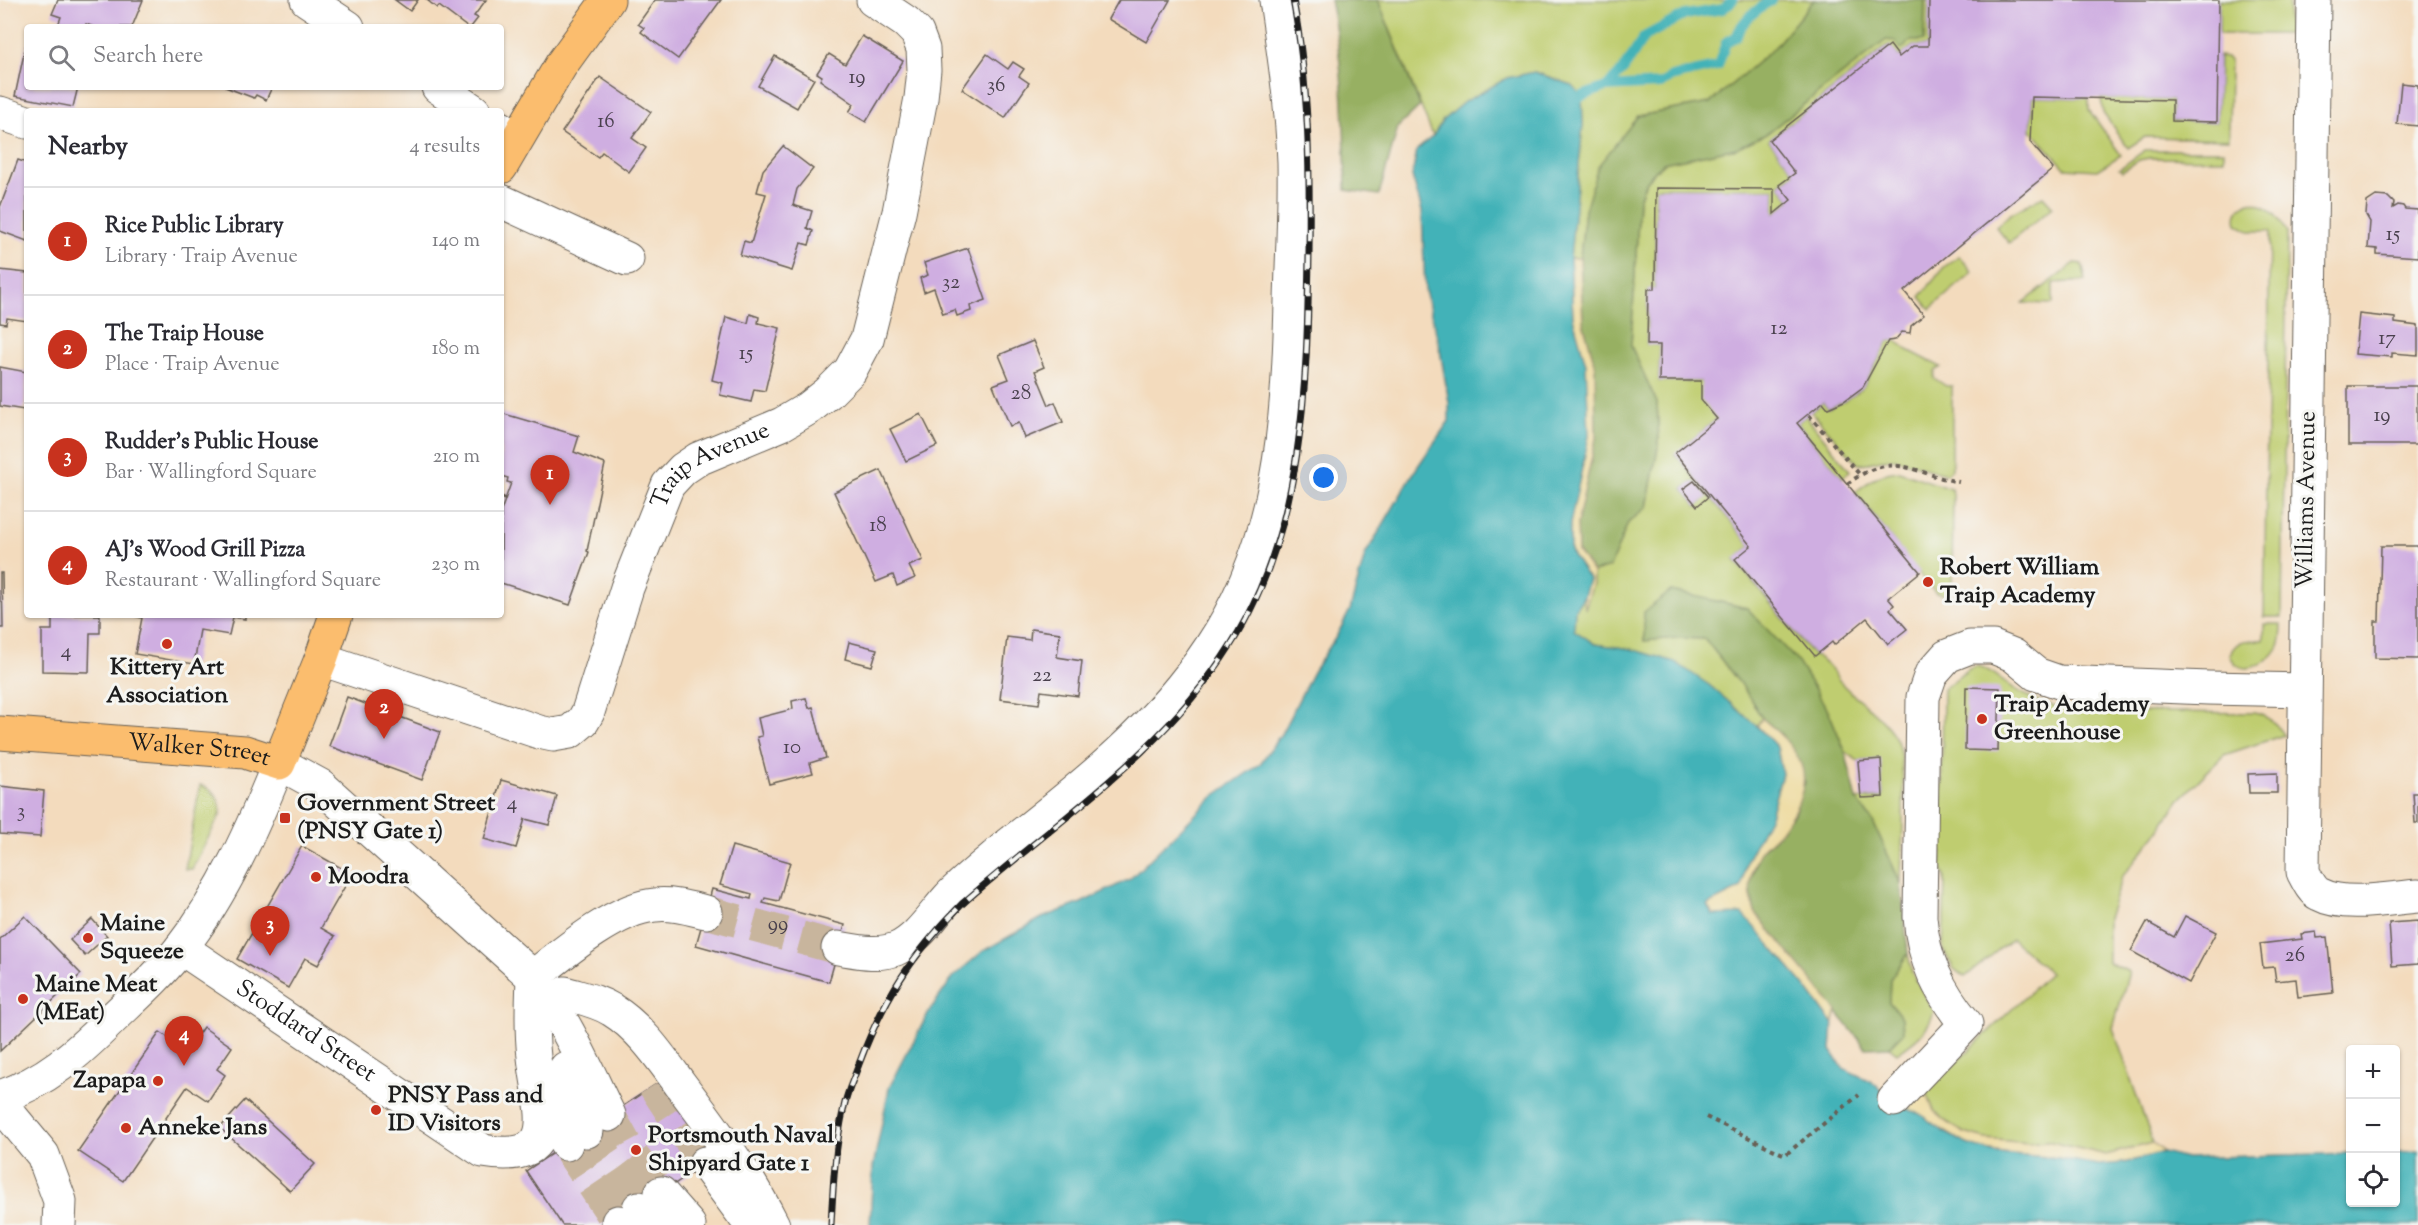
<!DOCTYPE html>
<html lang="en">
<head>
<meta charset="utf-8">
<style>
  :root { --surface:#fff; --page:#f2f2f3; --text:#2b2b33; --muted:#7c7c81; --line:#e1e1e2; --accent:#c8321e }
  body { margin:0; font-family:"Sorts Mill Goudy",serif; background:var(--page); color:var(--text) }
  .controls { position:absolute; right:18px; bottom:18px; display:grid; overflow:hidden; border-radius:6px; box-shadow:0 2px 4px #0004 }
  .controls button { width:54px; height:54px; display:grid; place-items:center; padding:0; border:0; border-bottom:2px solid var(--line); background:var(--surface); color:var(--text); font:30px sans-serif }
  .you { position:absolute; left:1324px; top:478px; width:21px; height:21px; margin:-15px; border:4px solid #fff; border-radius:50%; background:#1a73e8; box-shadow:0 0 0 9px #1a73e833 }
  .badge { display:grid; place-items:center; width:39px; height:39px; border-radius:50%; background:var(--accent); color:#fff; font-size:20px; font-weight:700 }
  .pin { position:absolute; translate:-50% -50px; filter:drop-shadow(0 2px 3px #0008) }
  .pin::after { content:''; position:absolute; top:32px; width:21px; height:18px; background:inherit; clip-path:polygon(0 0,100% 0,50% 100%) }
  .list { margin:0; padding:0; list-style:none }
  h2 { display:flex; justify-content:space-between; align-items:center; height:78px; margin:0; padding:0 24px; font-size:26px }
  h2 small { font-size:20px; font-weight:400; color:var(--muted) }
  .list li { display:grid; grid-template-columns:39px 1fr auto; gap:18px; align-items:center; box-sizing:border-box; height:108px; padding:0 24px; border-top:2px solid var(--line) }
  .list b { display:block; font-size:22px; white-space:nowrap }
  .list p { margin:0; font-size:20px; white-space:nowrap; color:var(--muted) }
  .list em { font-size:20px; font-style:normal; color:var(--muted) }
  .icon { flex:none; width:33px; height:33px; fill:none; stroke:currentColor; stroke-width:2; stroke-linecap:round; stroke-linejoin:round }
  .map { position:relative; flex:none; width:2418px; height:1225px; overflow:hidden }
  .search { position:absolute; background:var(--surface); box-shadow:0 2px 4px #0004; left:24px; top:24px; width:480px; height:66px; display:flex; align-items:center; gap:15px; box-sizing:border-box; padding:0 21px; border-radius:6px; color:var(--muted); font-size:22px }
  .panel { position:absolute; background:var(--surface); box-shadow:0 2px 4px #0004; left:24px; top:108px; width:480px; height:510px; border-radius:6px }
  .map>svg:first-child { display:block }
  .green { fill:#bfcd6f; stroke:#6e7446; stroke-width:1.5; fill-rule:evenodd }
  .forest { fill:#97b062; stroke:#5a663f; stroke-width:1.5 }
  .sand { fill:#eeda9e; stroke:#857b5d; stroke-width:1.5 }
  .water { fill:#42b2b8; stroke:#2f676a; stroke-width:1.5 }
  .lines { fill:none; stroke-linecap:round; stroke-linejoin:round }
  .stream { stroke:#42b2b8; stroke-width:10 }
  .building { fill:#cfaee1 }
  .minor-tunnel { stroke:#c8b59d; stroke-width:33; stroke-dasharray:33 16; stroke-linecap:butt }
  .minor-casing { stroke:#675f54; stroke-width:35 }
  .major-casing { stroke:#675f54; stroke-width:35 }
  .path { stroke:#675f54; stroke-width:4; stroke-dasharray:4.5 4.5; stroke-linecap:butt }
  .minor { stroke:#fff; stroke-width:33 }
  .major { stroke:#fbbd6e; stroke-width:33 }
  .rail-casing { stroke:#1c1c1c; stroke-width:7 }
  .rail { stroke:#f6f6f2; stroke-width:4.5; stroke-dasharray:14; stroke-linecap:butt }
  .poi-dot { fill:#c8321e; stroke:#f6f6f2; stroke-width:2 }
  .labels { text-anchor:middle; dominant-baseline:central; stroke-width:6; stroke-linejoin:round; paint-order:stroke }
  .number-label { font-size:21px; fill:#49404d }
  .street-label { font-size:24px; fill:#1c1c1c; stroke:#f6f6f2 }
  .poi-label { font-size:24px; font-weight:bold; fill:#1c1c1c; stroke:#f6f6f2; text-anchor:start }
</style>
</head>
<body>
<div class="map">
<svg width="2418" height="1225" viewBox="0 0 2418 1225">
  <rect width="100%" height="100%" fill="#f6f6f2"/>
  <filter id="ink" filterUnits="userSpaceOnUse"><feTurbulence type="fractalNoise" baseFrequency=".0167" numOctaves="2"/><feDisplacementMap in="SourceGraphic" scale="12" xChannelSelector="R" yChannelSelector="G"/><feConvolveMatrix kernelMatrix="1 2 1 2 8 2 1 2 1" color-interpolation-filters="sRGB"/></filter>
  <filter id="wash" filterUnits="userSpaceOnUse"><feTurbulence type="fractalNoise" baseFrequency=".008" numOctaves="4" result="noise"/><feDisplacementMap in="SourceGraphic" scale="24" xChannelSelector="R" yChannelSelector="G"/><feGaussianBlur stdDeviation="1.35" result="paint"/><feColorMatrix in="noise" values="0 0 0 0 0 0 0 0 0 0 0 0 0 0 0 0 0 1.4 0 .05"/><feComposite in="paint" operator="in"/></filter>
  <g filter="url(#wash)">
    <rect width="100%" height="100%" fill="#f3dbbd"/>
    <g class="green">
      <path d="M1378 0H1814L1774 48 1710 103 1638 116 1585 210 1580 258H1570L1583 124 1582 96 1572 85 1535 72 1507 78 1464 102 1443 120 1433 136Z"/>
      <path d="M1925 0H1929L1928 46H1913L1899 57 1889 45 1769 140 1795 173 1779 185 1791 200 1774 214V189L1656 188 1655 289 1648 290 1647 344 1660 345 1659 381H1701L1717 419 1675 454 1751 546 1735 560 1814 656C1829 660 1835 678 1846 688 1862 703 1884 718 1895 737 1909 762 1901 852 1901 884L1873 822 1857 800 1883 797 1880 760 1858 761 1845 751 1828 710 1747 608 1671 591 1644 641 1677 638 1705 639 1745 690 1762 718 1757 726 1709 685 1631 649 1595 644 1573 630 1575 609 1584 596 1585 607 1593 583V572L1610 567 1628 523 1647 507 1659 442 1657 403 1631 346 1639 200 1646 181 1663 163 1737 148 1766 134 1886 40 1924 41ZM1694 481 1707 497 1697 506 1683 489Z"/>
      <path d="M2219 0H2289L2288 34H2219Z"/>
      <path d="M2219 56 2226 57 2230 62 2229 139 2145 137 2128 148 2103 113 2101 98 2172 100V121L2217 122Z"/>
      <path d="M2032 97 2089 98V110L2121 155 2097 170 2065 168 2031 130Z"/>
      <path d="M2145 150H2224V159L2149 158 2139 160 2122 171 2119 169Z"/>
      <path d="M2043 196 2053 207 2009 243 1996 227 2010 214Z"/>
      <path d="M2249 202C2267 203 2279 217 2287 232L2282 617H2264L2270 231H2249L2237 224C2234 213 2239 207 2249 202Z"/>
      <path d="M1959 256 1973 272 1930 309 1920 297 1944 267Z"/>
      <path d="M2075 263 2082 264 2086 281 2053 283V304L2023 303Z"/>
      <path d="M1895 340 1908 350 1941 367 1935 371 1934 378 1946 386H1952V469L1947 474C1927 472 1911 459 1891 459 1880 459 1870 464 1858 464L1811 412 1823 402 1828 408 1844 401 1863 387 1888 341Z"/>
      <path d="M1806 416 1850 471 1842 478 1797 423Z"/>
      <path d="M1899 471 1951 489 1953 494 1952 587 1950 592 1947 595 1936 593 1922 577 1855 492C1872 480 1877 473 1899 471Z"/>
      <path d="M2264 624H2282C2282 632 2282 641 2278 648 2268 665 2238 680 2230 654 2237 638 2249 640 2264 640Z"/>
      <path d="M1977 666C1993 670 2003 682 2018 691 2037 703 2059 708 2082 711L2254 713C2268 716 2276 723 2284 735L2224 755 2179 800 2156 835 2122 877 2108 918V962L2129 972 2113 1028 2153 1143 2106 1155 2047 1141 2028 1143 1986 1139 1964 1133 1947 1122 1934 1111 1926 1091 2050 973 2012 939 1965 977 1954 969 1943 950 1945 876 1941 868 1943 689 1969 669Z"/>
      <path d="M200 785C213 789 221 799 221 813L192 869H185Z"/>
      <path d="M1908 954 1912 973 1934 1011C1929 1031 1913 1042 1897 1053L1889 1047 1903 1032 1902 1018 1889 1002 1890 979Z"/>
    </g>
    <g class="forest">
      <path d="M1330 0H1378L1420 106 1398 127 1379 195 1346 190C1344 127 1344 62 1330 0Z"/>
      <path d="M1814 0H1925L1924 41H1911L1901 50 1894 41 1886 40 1766 134 1737 148 1663 163 1646 181 1639 200 1631 346 1657 403 1659 442 1647 507 1628 523 1610 567 1593 572 1578 553 1577 524 1596 438 1595 365 1583 322 1580 258 1585 210 1598 166 1638 116 1710 103 1774 48Z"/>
      <path d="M1671 591 1747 608 1797 661 1828 710 1845 751 1857 800 1873 822 1901 884 1908 954 1890 979 1889 1002 1902 1018 1903 1033 1889 1047 1866 1048 1755 912 1749 887 1759 853 1777 836 1794 814 1805 782 1781 734 1762 718 1745 690 1705 639 1677 638 1644 641V612Z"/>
    </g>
    <g class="sand">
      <path d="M1570 258H1580L1583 322 1595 365 1596 438 1577 524 1578 552 1593 572V583L1585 609 1584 596 1589 579 1570 551V524L1586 364 1573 318Z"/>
      <path d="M1762 718C1807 756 1819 780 1781 831 1775 839 1764 845 1759 854 1749 873 1748 893 1755 912L1837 1011 1833 1024 1805 986 1776 952 1713 915 1707 905 1741 888 1747 860 1770 815 1782 774 1777 747 1757 726Z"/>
      <path d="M1926 1091 1934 1111 1947 1122 1964 1133 1986 1139 2028 1143 2047 1141 2106 1155 2153 1143 2163 1152C2143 1158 2122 1165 2100 1165 2087 1165 2072 1160 2059 1158 2028 1154 1996 1156 1967 1144 1946 1134 1929 1118 1907 1109Z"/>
    </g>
    <path class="water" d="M1534 72 1572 85 1582 96 1583 124 1570 258 1573 318 1586 364 1589 436 1570 524V551L1589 579 1584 596 1575 609 1574 630 1595 644 1631 649 1675 662 1709 685 1757 726 1777 747 1782 774 1770 816 1747 860 1741 888 1707 905 1712 915 1743 914 1805 986 1833 1024 1831 1050 1843 1068 1870 1081 1907 1109 1920 1114 1944 1132 1969 1145 1996 1153 2058 1158 2098 1165 2124 1163 2163 1152 2186 1158 2350 1153V1202H2396V1152L2418 1151V1225H870L873 1167 889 1088 930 1010 954 976 983 951 1042 918 1081 903 1130 879 1214 796 1260 764 1281 734 1313 672 1336 637 1350 610 1365 555 1416 469 1449 421V403L1439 344 1425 291 1422 211 1412 176 1417 150 1433 136 1443 120 1464 102 1507 78Z"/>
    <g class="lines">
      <g class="stream">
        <path d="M1606 87 1661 84 1671 77 1718 66 1726 42 1737 36C1741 20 1759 8 1772 0"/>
        <path d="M1571 104 1582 96 1606 87 1624 69 1644 37 1685 15 1723 9 1733 0"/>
      </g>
    </g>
    <g id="blocks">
      <g class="building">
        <path d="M58 0H143L132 27H94L86 24 85 27H63L58 25 61 17 52 14Z"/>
        <path d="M395 0H418L410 11Z"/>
        <path d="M427 0H486L474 16 478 18 471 27H467L439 6 437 8Z"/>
        <path d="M655 0H721L678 59 641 32 644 28 638 24Z"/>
        <path d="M1119 0H1170L1146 42 1108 19Z"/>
        <path d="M1929 0H2219L2217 122 2172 121V100L2032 97 2030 142 2053 169 1904 291 1924 315 1911 326 1910 333 1902 332 1895 340 1888 341 1863 387 1844 401 1828 408 1823 402 1797 423 1920 572 1888 598 1894 605 1890 609 1907 629 1888 644 1867 618 1834 645 1832 642 1815 656 1735 559 1751 546 1675 453 1717 419 1701 400V381H1659L1660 345H1647L1648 289H1655L1656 188 1774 189V214L1791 200 1779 185 1795 173 1769 140 1890 45 1899 57 1913 46H1928Z"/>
        <path d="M862 36 903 61 866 122 849 112 854 104 820 80 822 76 817 73 829 54 845 64Z"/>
        <path d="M26 44 27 87H78L73 107 15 96Z"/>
        <path d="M987 54 1008 69 1013 62 1024 69 1019 76 1029 83 1005 118 962 89Z"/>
        <path d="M775 56 814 79 797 108 758 86Z"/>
        <path d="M600 77 651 112 632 138 646 148 629 172 602 152 598 157 562 132Z"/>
        <path d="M2401 83 2418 85V126L2397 124Z"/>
        <path d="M225 87H272L266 100 256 95 254 98Z"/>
        <path d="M783 146 813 169 797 189 793 205 812 211 807 228 813 231 809 245 801 243 792 271 740 255 744 241 751 243 766 194 757 192 763 170Z"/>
        <path d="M18 160 27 163V241L0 231V207Z"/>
        <path d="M2376 196 2388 197 2394 203 2393 208 2398 205 2403 206 2405 209 2418 210V257L2377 254V249L2368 248 2370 222 2366 215 2367 202Z"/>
        <path d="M968 248 986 300 970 306 971 311 957 316 955 310 943 314 934 288 924 292 920 278 928 275 924 263Z"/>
        <path d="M0 270 27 273V321L7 318 6 324 0 323Z"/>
        <path d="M750 314 759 317 758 323 780 328 765 391 754 389 751 402 720 395 723 383 712 380 726 317 748 323Z"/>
        <path d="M2359 314 2395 318V323L2418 326V355L2392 353V357L2355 354Z"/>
        <path d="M1033 341 1044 367 1035 371 1049 405 1055 402 1063 422 1025 438 1019 423 1010 426 993 385 1009 379 999 355Z"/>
        <path d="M0 367 27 372 24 410 0 406Z"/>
        <rect x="2348" y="386" width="69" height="59"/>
        <path d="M501 413 579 436 574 452 605 464 587 551 589 552 570 605 501 583V511L511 483 507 482 508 478 501 476Z"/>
        <path d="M921 414 937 446 906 461 890 429Z"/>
        <path d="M881 470 923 560 909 566 915 578 897 586 893 575 876 582 834 492Z"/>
        <path d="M1694 481 1708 497 1697 506 1683 489Z"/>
        <path d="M2381 546H2418V659L2375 658V621H2379Z"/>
        <path d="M0 573H2L3 628H0Z"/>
        <path d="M52 615H100V633H90L89 672 42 671V630H52Z"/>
        <path d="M130 615H245V619L233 617 229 635 200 630 194 664 135 654 142 618Z"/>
        <path d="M1031 629 1060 633 1057 657 1082 661 1078 696 1041 691 1039 704 1000 699 1007 637 1030 640Z"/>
        <path d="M849 642 877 649 872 666 845 659Z"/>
        <path d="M1966 687 2000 688 1998 751 1965 750Z"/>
        <path d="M347 697 440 732 422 780 329 746Z"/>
        <path d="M806 698 809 708 813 707 826 758 810 763 813 773 769 784 757 737 762 736 758 718 793 709 792 701Z"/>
        <path d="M1881 759 1883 797 1861 798 1858 761Z"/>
        <path d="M2277 773V793H2249L2248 774Z"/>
        <path d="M501 780 557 796 549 825 525 819 516 848 484 839Z"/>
        <path d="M0 786 44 791 40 837 0 834Z"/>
        <path d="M2413 793H2418V823H2415Z"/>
        <path d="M302 846 352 874 321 928 335 936 318 965 305 958 288 988 237 959Z"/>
        <path d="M732 846 790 862 779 901 765 898 763 903 845 925 829 982 696 945 712 889 751 899 752 894 720 885Z"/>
        <path d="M25 916 81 974 0 1051V939Z"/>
        <path d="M2185 916 2216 932 2189 983 2131 951 2147 922 2174 937Z"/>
        <path d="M92 919 107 936 85 956 70 940Z"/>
        <path d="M2418 921V964L2392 966 2389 923Z"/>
        <path d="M2316 932 2317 938 2327 937 2333 993 2298 997 2296 979 2276 981 2274 967 2263 968 2260 944 2302 939 2301 934Z"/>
        <path d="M203 1027 232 1047 217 1069 225 1075 208 1101 187 1087 123 1181 78 1151 160 1032 187 1050Z"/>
        <path d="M665 1078 718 1155 613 1225H562L526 1171Z"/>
        <path d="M245 1100 315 1164 290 1191 220 1128Z"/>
      </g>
    </g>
  </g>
  <g filter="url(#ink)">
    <use href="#blocks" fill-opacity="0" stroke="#675f54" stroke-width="1.5"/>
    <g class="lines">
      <g class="minor-tunnel">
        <path d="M706 912 838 948"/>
        <path d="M654 1085 705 1163"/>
        <path d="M609 1115 630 1153 661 1193"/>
        <path d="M587 1131 639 1208"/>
        <path d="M566 1144 618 1222"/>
      </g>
      <g class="minor-casing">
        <g id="minor">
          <path d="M307 0 348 27"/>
          <path d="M2314 0 2303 872C2307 879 2312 891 2319 894 2345 908 2390 898 2418 896"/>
          <path d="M438 87 474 111"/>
          <path d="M0 113 27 122"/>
          <path d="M501 128 516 138"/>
          <path d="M501 201 627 259"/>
          <path id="s1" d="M321 659 539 732 553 735 570 732 583 721 588 712 627 588 668 485 683 469 698 459 782 424 809 408 828 393 850 371 867 339 899 212 921 98 924 70 923 49 917 33 906 22 873 0"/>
          <path id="s2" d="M181 948 483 1151C566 1165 539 1108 534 1057 531 1030 532 1004 533 977"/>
          <path d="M838 948C857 951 878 956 896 949 918 940 934 913 950 896 966 880 985 865 1002 850 1079 789 1155 731 1210 648 1280 544 1288 424 1291 302 1292 255 1295 209 1294 162 1292 108 1284 54 1276 0"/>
          <path d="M533 977C563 953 616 908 655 905 672 903 689 908 706 912"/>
          <path d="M565 993C581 998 598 1001 612 1010 640 1027 661 1058 680 1084 714 1129 748 1175 773 1225"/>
          <path d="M566 1068 579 1115 587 1131"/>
          <path d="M553 1094C555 1112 557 1128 566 1144"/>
          <path d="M0 1097C45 1082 78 1053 111 1020 135 997 161 974 181 948 224 893 253 827 279 763L321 786 533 977C565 1019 586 1068 609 1115"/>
          <path d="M1894 1100 1966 1024C1939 992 1923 959 1920 917L1923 697 1931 674 1947 656 1970 647H1993L2013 655 2036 674 2059 682 2208 688 2304 690"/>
          <path d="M0 1103 43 1155 60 1201 59 1225"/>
          <path d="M705 1163 751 1225"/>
          <path d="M661 1193 689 1225"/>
          <path d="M639 1208 656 1225"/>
          <path d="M618 1222 621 1225"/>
        </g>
      </g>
      <g class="major-casing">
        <g id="major">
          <path d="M501 167 561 65 608 0"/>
          <path id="s3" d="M0 733 245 752 279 763 321 659 336 615"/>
        </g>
      </g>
      <g class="path">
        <path d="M1809 415 1860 475"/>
        <path d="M1847 484C1894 449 1911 473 1959 482"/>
        <path d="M501 497 505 499"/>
        <path d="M1706 1117 1785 1155 1859 1095"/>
      </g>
      <use href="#minor" class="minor"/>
      <use href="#major" class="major"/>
      <g class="rail-casing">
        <path id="rail" d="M831 1225C833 1186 835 1146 844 1107 847 1092 854 1078 859 1064 884 997 912 955 962 904 1055 822 1163 753 1230 646 1304 530 1307 386 1309 254 1310 169 1309 84 1293 0"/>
      </g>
      <use href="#rail" class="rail"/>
    </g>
  </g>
  <g class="poi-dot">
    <circle cx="1928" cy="582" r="6"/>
    <circle cx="167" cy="644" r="6"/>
    <circle cx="1982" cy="719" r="6"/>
    <rect x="279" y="812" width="12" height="12" rx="3"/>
    <circle cx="316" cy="877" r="6"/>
    <circle cx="88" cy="938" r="6"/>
    <circle cx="23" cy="999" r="6"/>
    <circle cx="158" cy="1081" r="6"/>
    <circle cx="376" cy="1110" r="6"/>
    <circle cx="126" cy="1128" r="6"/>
    <circle cx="636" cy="1150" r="6"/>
  </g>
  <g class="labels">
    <g class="number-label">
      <text x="857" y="78">19</text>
      <text x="996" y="86">36</text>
      <text x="606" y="122">16</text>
      <text x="2393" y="235">15</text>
      <text x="951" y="283">32</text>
      <text x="1779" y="329">12</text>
      <text x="2387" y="339">17</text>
      <text x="746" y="354">15</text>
      <text x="1021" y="394">28</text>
      <text x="2382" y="416">19</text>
      <text x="878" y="526">18</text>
      <text x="66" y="652">4</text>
      <text x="1042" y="676">22</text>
      <text x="792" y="748">10</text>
      <text x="512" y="804">4</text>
      <text x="21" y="812">3</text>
      <text x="778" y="925">99</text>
      <text x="2295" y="956">26</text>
    </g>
    <g class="street-label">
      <text stroke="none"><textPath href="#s1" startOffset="576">Traip Avenue</textPath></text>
      <text transform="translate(2307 500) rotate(-89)">Williams Avenue</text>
      <text stroke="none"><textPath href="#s3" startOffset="200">Walker Street</textPath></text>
      <text stroke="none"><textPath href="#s2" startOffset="150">Stoddard Street</textPath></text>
    </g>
    <g class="poi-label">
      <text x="1940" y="568">Robert William<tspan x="1940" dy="28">Traip Academy</tspan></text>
      <text x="167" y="668" text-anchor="middle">Kittery Art<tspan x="167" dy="28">Association</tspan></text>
      <text x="1994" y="705">Traip Academy<tspan x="1994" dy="28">Greenhouse</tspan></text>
      <text x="297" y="804">Government Street<tspan x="297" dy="28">(PNSY Gate 1)</tspan></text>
      <text x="328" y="877">Moodra</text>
      <text x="100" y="924">Maine<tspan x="100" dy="28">Squeeze</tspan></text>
      <text x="35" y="985">Maine Meat<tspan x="35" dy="28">(MEat)</tspan></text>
      <text x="146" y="1081" text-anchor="end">Zapapa</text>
      <text x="388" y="1096">PNSY Pass and<tspan x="388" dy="28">ID Visitors</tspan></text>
      <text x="138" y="1128">Anneke Jans</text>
      <text x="648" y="1136">Portsmouth Naval<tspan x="648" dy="28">Shipyard Gate 1</tspan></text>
    </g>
  </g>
</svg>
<div class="controls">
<button>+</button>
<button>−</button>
<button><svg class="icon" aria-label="locate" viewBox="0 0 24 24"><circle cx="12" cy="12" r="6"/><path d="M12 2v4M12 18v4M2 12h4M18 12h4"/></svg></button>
</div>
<div class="you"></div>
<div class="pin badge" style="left:550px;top:505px">1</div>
<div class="pin badge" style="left:384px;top:739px">2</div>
<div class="pin badge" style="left:270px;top:956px">3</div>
<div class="pin badge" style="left:184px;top:1066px">4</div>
<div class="search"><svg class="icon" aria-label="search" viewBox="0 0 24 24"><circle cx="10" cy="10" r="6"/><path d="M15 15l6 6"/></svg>Search here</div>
<section class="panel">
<h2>Nearby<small>4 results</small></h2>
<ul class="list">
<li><span class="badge">1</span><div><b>Rice Public Library</b><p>Library · Traip Avenue</p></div><em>140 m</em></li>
<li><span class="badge">2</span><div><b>The Traip House</b><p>Place · Traip Avenue</p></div><em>180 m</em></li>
<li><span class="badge">3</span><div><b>Rudder's Public House</b><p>Bar · Wallingford Square</p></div><em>210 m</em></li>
<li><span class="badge">4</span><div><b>AJ's Wood Grill Pizza</b><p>Restaurant · Wallingford Square</p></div><em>230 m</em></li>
</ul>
</section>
</div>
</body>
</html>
